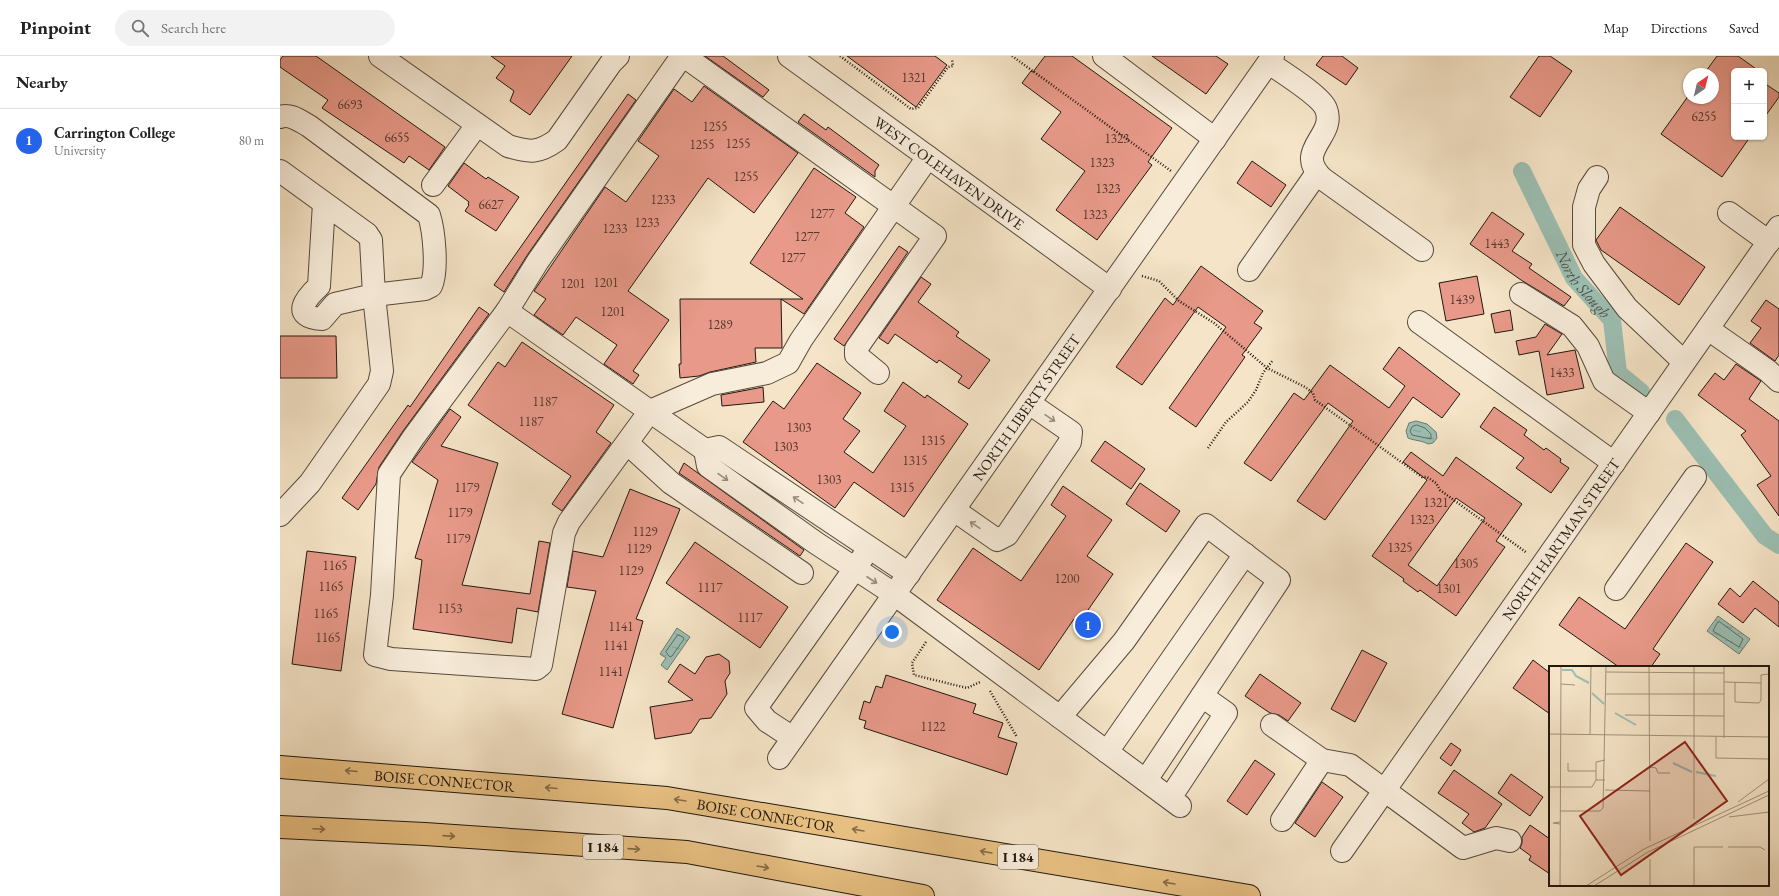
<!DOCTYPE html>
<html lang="en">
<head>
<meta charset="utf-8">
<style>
  :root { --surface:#fff; --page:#f2f2f2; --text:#222; --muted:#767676; --line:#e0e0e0; --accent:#2563eb }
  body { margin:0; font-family:"EB Garamond",serif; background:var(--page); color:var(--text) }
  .controls { position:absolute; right:12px; top:12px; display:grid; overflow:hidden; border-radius:6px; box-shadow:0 1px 3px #0004 }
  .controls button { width:36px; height:36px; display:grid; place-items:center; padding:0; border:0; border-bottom:1px solid var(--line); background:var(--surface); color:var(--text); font:20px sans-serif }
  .compass { position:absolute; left:1403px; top:12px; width:36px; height:36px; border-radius:50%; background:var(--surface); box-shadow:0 1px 3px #0004; rotate:35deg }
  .you { position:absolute; left:612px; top:576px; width:14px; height:14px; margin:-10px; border:3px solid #fff; border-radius:50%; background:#1a73e8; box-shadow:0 0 0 6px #1a73e833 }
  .badge { display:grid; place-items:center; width:26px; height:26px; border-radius:50%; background:var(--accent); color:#fff; font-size:13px; font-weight:700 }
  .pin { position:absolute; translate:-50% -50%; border:2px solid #fff; box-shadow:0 1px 4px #0006 }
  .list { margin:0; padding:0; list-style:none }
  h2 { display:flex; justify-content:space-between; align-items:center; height:52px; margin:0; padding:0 16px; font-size:17px }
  h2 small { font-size:13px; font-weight:400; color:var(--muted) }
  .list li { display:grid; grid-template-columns:26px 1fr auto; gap:12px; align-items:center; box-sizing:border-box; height:64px; padding:0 16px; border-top:1px solid var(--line) }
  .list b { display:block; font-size:15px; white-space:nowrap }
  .list p { margin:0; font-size:13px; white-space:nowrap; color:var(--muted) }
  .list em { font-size:13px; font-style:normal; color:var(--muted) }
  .icon { flex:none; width:22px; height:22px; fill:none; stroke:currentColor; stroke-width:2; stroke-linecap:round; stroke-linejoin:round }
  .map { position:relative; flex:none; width:1499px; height:840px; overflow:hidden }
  header { display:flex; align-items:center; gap:24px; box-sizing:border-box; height:56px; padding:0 20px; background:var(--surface); border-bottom:1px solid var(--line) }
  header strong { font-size:19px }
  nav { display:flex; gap:22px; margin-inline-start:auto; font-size:14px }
  .search { width:280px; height:36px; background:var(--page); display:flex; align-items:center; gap:10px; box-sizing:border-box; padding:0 14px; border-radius:22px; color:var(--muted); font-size:15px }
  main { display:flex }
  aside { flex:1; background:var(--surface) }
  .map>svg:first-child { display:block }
  .water { fill:url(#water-ripples); stroke:#6b7c71 }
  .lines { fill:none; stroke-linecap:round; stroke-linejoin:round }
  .shore { stroke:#5e6c61; stroke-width:1 }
  .canal { stroke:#9cbfb3; stroke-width:18 }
  .building { fill:#e89989; stroke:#21180f; fill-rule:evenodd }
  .minor-casing { stroke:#564b3d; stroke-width:24 }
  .highway-casing { stroke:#21180f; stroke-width:24 }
  .path { stroke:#21180f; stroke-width:2.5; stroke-dasharray:1 2; stroke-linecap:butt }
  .minor { stroke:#f8eddb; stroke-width:22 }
  .highway { stroke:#eac284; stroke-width:22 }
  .oneway { stroke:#978d7f }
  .oneway2 { stroke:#866d4a }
  .labels { text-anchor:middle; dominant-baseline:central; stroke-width:3; stroke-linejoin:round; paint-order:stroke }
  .number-label { font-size:13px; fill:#53382e }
  .shield { fill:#f8eddb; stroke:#62584c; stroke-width:1 }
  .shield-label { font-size:14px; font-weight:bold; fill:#21180f }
  .street-label { font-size:15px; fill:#21180f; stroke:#f8eddb }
  .water-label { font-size:16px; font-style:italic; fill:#4c5248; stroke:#f8eddb }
  .inset-river { fill:none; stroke:#9cbfb3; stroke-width:2 }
  .inset-road { fill:none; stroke:#a0927d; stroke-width:1 }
  .view { fill:#8f2418; fill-opacity:0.15; stroke:#8f2418; stroke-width:2 }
  .inset-edge { fill:none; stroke:#21180f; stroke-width:2 }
</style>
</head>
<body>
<header>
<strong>Pinpoint</strong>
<div class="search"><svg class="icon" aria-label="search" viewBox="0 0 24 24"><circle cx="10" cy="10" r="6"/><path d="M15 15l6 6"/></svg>Search here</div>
<nav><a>Map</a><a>Directions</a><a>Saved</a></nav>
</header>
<main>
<aside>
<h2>Nearby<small></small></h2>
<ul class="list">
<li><span class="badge">1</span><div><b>Carrington College</b><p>University</p></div><em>80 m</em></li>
</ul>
</aside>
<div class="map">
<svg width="1499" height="840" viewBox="0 0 1499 840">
  <defs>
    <pattern id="water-ripples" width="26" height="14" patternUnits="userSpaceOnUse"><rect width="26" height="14" fill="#9cbfb3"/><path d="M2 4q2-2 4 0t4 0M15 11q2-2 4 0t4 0" fill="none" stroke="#86a399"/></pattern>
  </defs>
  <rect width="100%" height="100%" fill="#f5e4c7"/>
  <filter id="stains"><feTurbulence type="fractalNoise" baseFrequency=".005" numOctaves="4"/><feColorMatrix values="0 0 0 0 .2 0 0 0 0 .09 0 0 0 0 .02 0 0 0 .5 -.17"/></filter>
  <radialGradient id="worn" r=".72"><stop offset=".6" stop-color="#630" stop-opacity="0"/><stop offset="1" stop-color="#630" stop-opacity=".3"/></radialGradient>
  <g class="water">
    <path d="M1136 365 1147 368 1156 376 1157 382 1153 387 1148 388C1141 384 1135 385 1128 382L1126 375 1129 367Z"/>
    <path d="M1438 560 1470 583 1459 598 1427 575Z"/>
    <path d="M397 572 410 581 387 614 381 609 386 602 380 598Z"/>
  </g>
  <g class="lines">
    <g class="shore">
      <path d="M1137 369 1145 372 1151 378V383L1132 379 1130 375 1132 371Z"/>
      <path d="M1440 566 1463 583 1459 591 1433 575 1437 567Z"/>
      <path d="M398 579 403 581 404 583 392 600 390 601 386 596Z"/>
    </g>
    <g class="canal">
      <path id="s1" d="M1242 115 1294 222 1332 264 1338 317 1361 336"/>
      <path d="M1395 363 1485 480 1499 489"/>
    </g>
  </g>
  <g class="building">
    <path d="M3 0H36L165 91 149 114 129 100 124 107 42 52 48 44 0 11V4Z"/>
    <path d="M211 0H292L250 59 230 45 234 35 216 22 225 10Z"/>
    <path d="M425 0H443L489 34 483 41Z"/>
    <path d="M567 0H655L667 9 636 51Z"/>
    <path d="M765 0H792L892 72 868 106 872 109 817 184 776 154 805 115 761 83 781 56 742 27 751 15 753 16Z"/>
    <path d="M872 0H936L948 8 926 38Z"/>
    <path d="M1043 0H1062L1078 12 1066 29 1036 9Z"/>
    <path d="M1259 0H1270L1292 15 1260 61 1230 41Z"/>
    <path d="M1437 0H1458L1479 15H1454V81H1470L1442 121 1381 78 1409 39V42H1433V18H1424Z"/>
    <path d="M1484 27 1499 37V41L1484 62Z"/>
    <path d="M424 30 518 97 474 157 428 122 348 235 389 264 353 315 359 319 353 328 324 308 337 289 296 261 283 279 254 259 266 243 254 235 325 131 346 146 379 100 358 85 394 33 412 46Z"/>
    <path d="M348 38 356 44 248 198 224 236 214 229Z"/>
    <path d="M524 58 546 74 548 71 599 109 595 115V121L518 66Z"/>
    <path d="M972 105 1006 129 991 151 957 127Z"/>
    <path d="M184 107 206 123 208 121 239 141 216 175 185 155 189 149 188 148 189 146 168 130Z"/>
    <path d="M534 112 576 141 565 157 584 171 524 258 501 243H523L470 207Z"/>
    <path d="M1340 151 1425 211 1399 249 1321 194 1316 184Z"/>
    <path d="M1212 156 1244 178 1232 195 1252 208 1249 212 1291 241 1284 250 1241 224 1190 188Z"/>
    <path d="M619 190 628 196 564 290 554 283Z"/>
    <path d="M921 210 983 255 974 267 982 272 962 299 965 301 916 371 889 352 946 271 918 251 862 329 836 311 885 242 893 249Z"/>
    <path d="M1197 220 1204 258 1166 265 1159 227Z"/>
    <path d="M641 221 651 228 638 246 679 276 676 280 710 304 689 333 678 326 682 320 659 304 657 307 615 278 608 288 599 282Z"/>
    <path d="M400 243H501L502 292H475L476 306 430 316 419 320 400 322 399 308H401Z"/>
    <path d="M1486 244 1499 253V299L1495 305 1470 287 1481 272 1471 265Z"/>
    <path d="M199 251 209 258 123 375 99 411 96 428 78 454 62 442 128 349 130 351Z"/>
    <path d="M1230 254 1233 274 1215 277 1211 258Z"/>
    <path d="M1265 268 1282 278 1267 299 1295 294 1304 332 1267 339 1259 295 1239 299 1236 285 1256 281Z"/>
    <path d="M0 280H56L57 322H0Z"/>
    <path d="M242 286 334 349 316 376 331 387 282 455 272 448 291 420 188 349 218 306 225 311Z"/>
    <path d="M1119 291 1180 338 1162 362 1133 341 1045 464 1017 445 1073 365 1048 347 991 425 964 407 1014 337 1024 344 1050 309 1109 352 1125 330 1103 313Z"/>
    <path d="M537 307 581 337 563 363 580 375 564 396 593 417 626 370 604 355 623 326 645 342 647 339 688 368 624 461 574 426 555 452 463 386 493 345 504 353Z"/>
    <path d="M1456 308 1481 325 1469 343 1499 365V460L1477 429 1491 420 1461 379 1466 375 1418 339 1435 317 1444 324Z"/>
    <path d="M483 331 484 346 442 350 441 339Z"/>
    <path d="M1214 351 1247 374 1244 379 1264 394 1266 392 1281 403 1280 406 1289 412 1271 437 1236 412 1244 402 1200 371Z"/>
    <path d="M170 353 181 361 161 390 218 407 182 529 250 538 259 485 270 487 258 556 237 552 232 587 133 573 142 504 135 502 158 424 132 406Z"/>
    <path d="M825 385 865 413 851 433 811 405Z"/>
    <path d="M1131 396 1163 420 1176 401 1242 448 1216 485 1225 491 1176 560 1140 534 1138 536 1123 525 1124 523 1092 500 1147 424 1123 406ZM1176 442 1205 462 1157 530 1128 509Z"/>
    <path d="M404 407 524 494 520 500 399 417Z"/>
    <path d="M860 427 900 455 886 476 846 448Z"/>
    <path d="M783 430 832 464 807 500 833 518 799 567 794 563 759 614 657 544 693 492 741 525 786 460 771 449Z"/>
    <path d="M350 433 400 453 356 563 363 565 333 672 282 658 316 535 287 531 293 495 323 501Z"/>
    <path d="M415 486 508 551 480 592 386 527Z"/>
    <path d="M1406 487 1433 506 1373 593 1380 598 1371 611H1339L1279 569 1299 541 1345 573Z"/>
    <path d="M27 495 76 501 61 615 12 608Z"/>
    <path d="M1473 525 1499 546V571L1475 552 1463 567 1438 548 1450 532 1460 541Z"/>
    <path d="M1082 594 1107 607 1075 666 1051 653Z"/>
    <path d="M439 598 449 605 450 617 445 625 447 638 431 662 420 663 411 677 375 683 370 651 413 644 388 626 400 608 415 618 426 601Z"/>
    <path d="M1253 604 1270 617V658L1233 632Z"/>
    <path d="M980 618 1021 647 1008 665 999 659 990 657 965 640Z"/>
    <path d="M606 619 696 648 693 657 723 667 718 681 737 687 727 719 584 672 586 665 579 663 584 645 590 647 596 630 602 632Z"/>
    <path d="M1171 687 1181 694 1171 710 1160 702Z"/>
    <path d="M975 704 995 718 967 759 947 745Z"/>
    <path d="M1174 714 1222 748 1205 772 1194 776 1182 767 1189 758 1158 737Z"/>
    <path d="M1231 718 1263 741 1250 760 1218 737Z"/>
    <path d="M1042 726 1063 741 1035 781 1015 767Z"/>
    <path d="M1250 769 1270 783V818L1249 804 1251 800 1240 792 1242 787V781Z"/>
  </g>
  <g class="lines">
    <g class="minor-casing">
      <g id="minor">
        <path d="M100 0 228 90C250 97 259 97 277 84L331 7 338 0"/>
        <path d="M404 0 655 180 576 293V299L598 317"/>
        <path id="s2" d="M509 0 830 233"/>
        <path d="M824 0 935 83"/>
        <path d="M989 7C1002 16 1041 40 1046 53 1057 81 1012 94 1043 123L1142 194"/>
        <path d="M0 61C10 57 20 65 29 70L149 159C154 175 158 214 151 230L145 233 94 239 102 315 99 328 30 427 0 459"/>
        <path d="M0 115 87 178 91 184 94 239 55 248 42 263C10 261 26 242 39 230L44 147"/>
        <path d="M1317 121 1309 133 1304 151V189L1314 208 1347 252 1404 306"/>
        <path d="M153 129 197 69"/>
        <path d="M1449 157 1489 186"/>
        <path d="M969 214 1037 117"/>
        <path d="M1241 238 1292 270 1308 290 1324 325 1369 357"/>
        <path d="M227 255 258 205 402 0"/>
        <path d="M1139 266 1334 407"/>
        <path d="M1428 273 1488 315 1499 325"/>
        <path d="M347 387 391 427 522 517"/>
        <path d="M425 394 227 255 133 382 109 418 102 539 95 599 111 603 256 613 261 609 284 477 289 466 370 355 432 328 487 317 508 307 521 284 648 101"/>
        <path d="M674 454 717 484 727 479 790 386 791 376 749 347"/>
        <path d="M629 518 439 391 425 394 428 410 536 487 614 538 900 750"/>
        <path d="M1336 533 1415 421"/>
        <path d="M780 661 844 585 926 469 999 524 866 724"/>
        <path d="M992 669 1042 704 1070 709 1183 792 1216 782 1230 785"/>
        <path d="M513 682 487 665 476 652 583 501"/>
        <path d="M827 696 965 498"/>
        <path id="s3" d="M499 702 993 0"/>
        <path d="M890 742 946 657 922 640"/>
        <path d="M1002 764 1042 704"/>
        <path id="s4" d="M1062 795 1499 171"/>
      </g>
    </g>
    <g class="highway-casing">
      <g id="highway">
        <path id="s5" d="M0 711 387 742 969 840"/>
        <path d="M0 771 145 778 407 796 643 840"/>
      </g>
    </g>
    <g class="path">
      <path d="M560 0 631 53 638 52 668 11 673 10 672 3"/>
      <path d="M732 0 891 115"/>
      <path d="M862 220 879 225 899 245 934 267 987 312 1025 331 1033 337 1035 344 1142 421H1147L1156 427 1160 434 1247 497"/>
      <path d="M928 392 946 366 968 346 976 334 983 317 993 304"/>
      <path d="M646 586 632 607 634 619 687 632 700 626"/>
      <path d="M710 635 737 681"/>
    </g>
    <use href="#minor" class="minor"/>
    <use href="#highway" class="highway"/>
  </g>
  <defs><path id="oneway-shaft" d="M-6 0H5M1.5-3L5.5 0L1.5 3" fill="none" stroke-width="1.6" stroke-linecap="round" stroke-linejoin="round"/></defs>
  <g class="oneway">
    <use href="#oneway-shaft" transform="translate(770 362) rotate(34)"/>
    <use href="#oneway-shaft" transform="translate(443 421) rotate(35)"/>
    <use href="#oneway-shaft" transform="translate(518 444) rotate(-146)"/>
    <use href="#oneway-shaft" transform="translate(695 469) rotate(-146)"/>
    <use href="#oneway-shaft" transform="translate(592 524) rotate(33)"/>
  </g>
  <g class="oneway2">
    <use href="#oneway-shaft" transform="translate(71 715) rotate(-175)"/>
    <use href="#oneway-shaft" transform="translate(271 732) rotate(-175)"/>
    <use href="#oneway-shaft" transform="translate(400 744) rotate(-171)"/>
    <use href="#oneway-shaft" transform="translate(39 773) rotate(3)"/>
    <use href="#oneway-shaft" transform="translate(578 774) rotate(-170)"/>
    <use href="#oneway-shaft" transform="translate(169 780) rotate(4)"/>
    <use href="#oneway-shaft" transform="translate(354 793) rotate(4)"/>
    <use href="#oneway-shaft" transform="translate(706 796) rotate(-170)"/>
    <use href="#oneway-shaft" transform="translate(483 811) rotate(10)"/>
    <use href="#oneway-shaft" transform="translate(889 827) rotate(-170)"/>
  </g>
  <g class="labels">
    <g class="number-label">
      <text x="634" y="21">1321</text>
      <text x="70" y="48">6693</text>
      <text x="1424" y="60">6255</text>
      <text x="435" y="70">1255</text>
      <text x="117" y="81">6655</text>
      <text x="837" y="82">1323</text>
      <text x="458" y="87">1255</text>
      <text x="422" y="88">1255</text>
      <text x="822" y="106">1323</text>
      <text x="466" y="120">1255</text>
      <text x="828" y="132">1323</text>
      <text x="383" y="143">1233</text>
      <text x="211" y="148">6627</text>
      <text x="542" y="157">1277</text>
      <text x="815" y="158">1323</text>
      <text x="367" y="166">1233</text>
      <text x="335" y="172">1233</text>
      <text x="527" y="180">1277</text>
      <text x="1217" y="187">1443</text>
      <text x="513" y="201">1277</text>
      <text x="326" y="226">1201</text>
      <text x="293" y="227">1201</text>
      <text x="1182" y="243">1439</text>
      <text x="333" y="255">1201</text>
      <text x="440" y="268">1289</text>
      <text x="1282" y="316">1433</text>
      <text x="265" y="345">1187</text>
      <text x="251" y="365">1187</text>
      <text x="519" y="371">1303</text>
      <text x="653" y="384">1315</text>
      <text x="506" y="390">1303</text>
      <text x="635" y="404">1315</text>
      <text x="549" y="423">1303</text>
      <text x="187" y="431">1179</text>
      <text x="622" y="431">1315</text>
      <text x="1156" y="446">1321</text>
      <text x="180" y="456">1179</text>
      <text x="1142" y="463">1323</text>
      <text x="365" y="475">1129</text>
      <text x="178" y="482">1179</text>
      <text x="1120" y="491">1325</text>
      <text x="359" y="492">1129</text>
      <text x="1186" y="507">1305</text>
      <text x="55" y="509">1165</text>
      <text x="351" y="514">1129</text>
      <text x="787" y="522">1200</text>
      <text x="51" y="530">1165</text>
      <text x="430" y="531">1117</text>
      <text x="1169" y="532">1301</text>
      <text x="170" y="552">1153</text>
      <text x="46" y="557">1165</text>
      <text x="470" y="561">1117</text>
      <text x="341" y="570">1141</text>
      <text x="48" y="581">1165</text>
      <text x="336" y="589">1141</text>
      <text x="331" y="615">1141</text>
      <text x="653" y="670">1122</text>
    </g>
    <g class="shield">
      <rect x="303" y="779" width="40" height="24" rx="3"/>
      <rect x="718" y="789" width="40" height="24" rx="3"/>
    </g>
    <g class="shield-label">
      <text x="323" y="791">I 184</text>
      <text x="738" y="801">I 184</text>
    </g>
    <g class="street-label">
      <text stroke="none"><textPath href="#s2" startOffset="198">WEST COLEHAVEN DRIVE</textPath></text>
      <text stroke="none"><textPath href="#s3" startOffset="429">NORTH LIBERTY STREET</textPath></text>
      <text stroke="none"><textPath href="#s4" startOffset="381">NORTH HARTMAN STREET</textPath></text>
      <text stroke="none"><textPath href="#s5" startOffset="165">BOISE CONNECTOR</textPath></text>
      <text stroke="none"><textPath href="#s5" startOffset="489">BOISE CONNECTOR</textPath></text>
    </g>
    <g class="water-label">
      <text stroke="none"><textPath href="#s1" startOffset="129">North Slough</textPath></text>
    </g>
  </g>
  <g transform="translate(1269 610)">
    <rect width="220" height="220" fill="#f5e4c7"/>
    <path class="inset-river" d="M13 4H23L27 10 40 17M43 27 55 38M66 47 87 59M124 97 143 106M147 106 167 110"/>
    <path class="inset-road" d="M100 0 101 175M175 0V72M57 6 175 7M175 16 212 17M186 16V36L210 37 212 34V9L220 8M12 18 26 19M57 28H175M76 49 175 50M0 68 220 71M41 68 42 0M167 71V92L220 93M19 97V105H47M101 101 107 102 109 107H121M47 114V96L56 94M0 121H43L47 114H56M56 124 101 125M189 136 220 113M11 145H51L54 142 57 0M180 151 220 146M145 153V0M11 158 4 157 11 156M179 181H211L216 184M101 193V220M11 220 12 0M37 220 95 183 220 125M45 220 99 186 220 129M145 220V181H174"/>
    <path class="view" d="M136 76 178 135 72 209 31 150Z"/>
    <rect width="220" height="220" class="inset-edge"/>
  </g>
  <rect width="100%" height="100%" filter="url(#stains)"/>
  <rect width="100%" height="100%" fill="url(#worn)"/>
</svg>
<div class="controls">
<button>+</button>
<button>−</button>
</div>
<svg class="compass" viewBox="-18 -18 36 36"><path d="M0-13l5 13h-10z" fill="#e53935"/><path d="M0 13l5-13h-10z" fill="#767676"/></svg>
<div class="you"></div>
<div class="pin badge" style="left:808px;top:569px">1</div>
</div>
</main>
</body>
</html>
